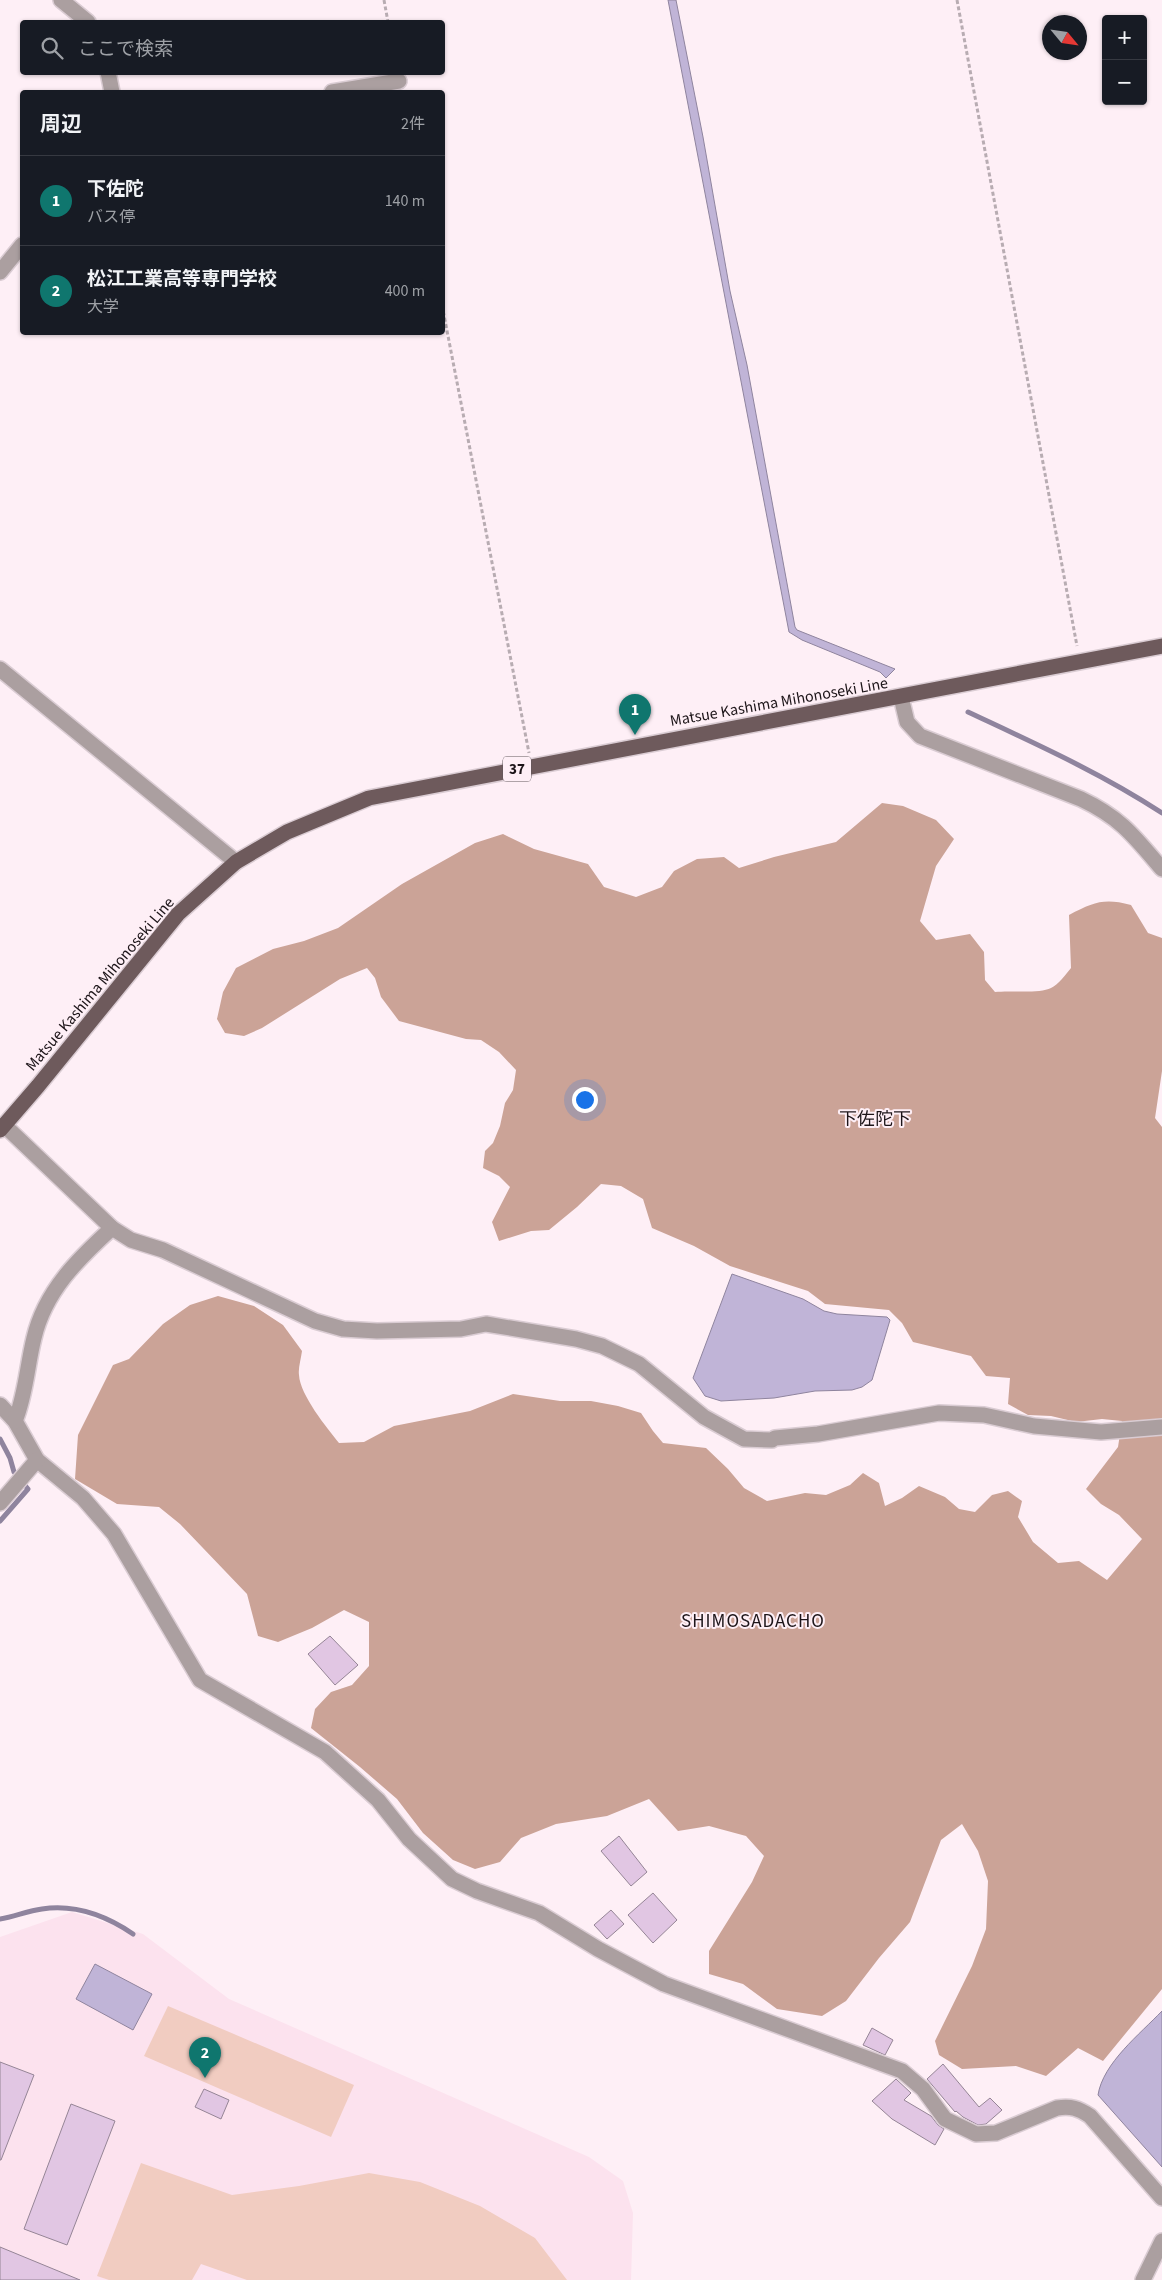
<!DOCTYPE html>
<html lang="ja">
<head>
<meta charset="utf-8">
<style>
  :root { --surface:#171b24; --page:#242831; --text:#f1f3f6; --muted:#9ea1a6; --line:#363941; --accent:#0f766e }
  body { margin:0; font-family:"Source Sans 3","Noto Sans JP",sans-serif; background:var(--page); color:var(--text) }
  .controls { position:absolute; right:15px; top:15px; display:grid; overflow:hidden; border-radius:5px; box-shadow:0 1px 4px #0004 }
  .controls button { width:45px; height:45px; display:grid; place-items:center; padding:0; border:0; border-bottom:1px solid var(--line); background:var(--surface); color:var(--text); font:25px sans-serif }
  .compass { position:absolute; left:1042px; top:15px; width:45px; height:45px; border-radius:50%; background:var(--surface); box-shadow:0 1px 4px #0004; rotate:119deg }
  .you { position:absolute; left:584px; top:1099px; width:18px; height:18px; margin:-12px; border:4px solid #fff; border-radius:50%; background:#1a73e8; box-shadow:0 0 0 8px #1a73e833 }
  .badge { display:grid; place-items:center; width:32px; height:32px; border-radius:50%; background:var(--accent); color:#fff; font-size:16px; font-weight:700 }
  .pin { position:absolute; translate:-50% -41px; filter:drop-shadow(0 1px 2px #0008) }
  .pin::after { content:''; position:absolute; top:26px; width:18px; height:15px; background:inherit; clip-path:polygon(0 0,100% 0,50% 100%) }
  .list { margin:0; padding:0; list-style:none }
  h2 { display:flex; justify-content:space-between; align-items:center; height:65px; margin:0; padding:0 20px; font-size:21px }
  h2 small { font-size:16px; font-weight:400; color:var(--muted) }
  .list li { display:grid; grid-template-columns:32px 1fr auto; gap:15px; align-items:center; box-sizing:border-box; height:90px; padding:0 20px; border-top:1px solid var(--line) }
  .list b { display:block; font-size:19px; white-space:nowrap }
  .list p { margin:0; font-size:16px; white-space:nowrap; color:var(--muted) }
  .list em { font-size:16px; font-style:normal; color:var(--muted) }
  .icon { flex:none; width:28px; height:28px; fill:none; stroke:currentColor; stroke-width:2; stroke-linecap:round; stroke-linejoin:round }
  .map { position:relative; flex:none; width:1162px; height:2280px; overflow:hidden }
  .search { position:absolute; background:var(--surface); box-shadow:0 1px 4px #0004; left:20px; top:20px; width:425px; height:55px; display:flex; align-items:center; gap:12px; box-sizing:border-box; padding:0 18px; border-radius:5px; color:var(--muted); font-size:19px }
  .panel { position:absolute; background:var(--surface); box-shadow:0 1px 4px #0004; left:20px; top:90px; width:425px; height:245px; border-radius:5px }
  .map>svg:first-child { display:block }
  .built { fill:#fce2ee }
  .green { fill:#f1ccc1 }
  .forest { fill:#cba397 }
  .water { fill:#c0b4d7; stroke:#8f849e }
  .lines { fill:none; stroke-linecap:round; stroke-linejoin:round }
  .stream { stroke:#8f849e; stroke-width:5 }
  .building { fill:#e1c6e3; stroke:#958596 }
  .minor-casing { stroke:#daccd3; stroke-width:18 }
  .major-casing { stroke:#daccd3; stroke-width:18 }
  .path { stroke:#b8acb2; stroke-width:3; stroke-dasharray:4 2.5; stroke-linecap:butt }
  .minor { stroke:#ab9fa0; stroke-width:15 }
  .major { stroke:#6e5a5c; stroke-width:15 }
  .labels { text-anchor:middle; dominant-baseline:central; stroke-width:4; stroke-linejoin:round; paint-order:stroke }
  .shield { fill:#feeff6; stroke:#60565b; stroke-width:1 }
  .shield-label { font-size:15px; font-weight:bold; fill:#1d1519 }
  .street-label { font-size:16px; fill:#1d1519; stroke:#feeff6 }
  .neighbourhood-label { font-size:18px; fill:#1d1519; stroke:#feeff6 }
  .quarter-label { font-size:19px; letter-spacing:1px; fill:#1d1519; stroke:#feeff6 }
</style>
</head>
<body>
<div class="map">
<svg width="1162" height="2280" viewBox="0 0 1162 2280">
  <rect width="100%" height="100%" fill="#feeff6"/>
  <path class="built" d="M72 1912 143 1934 229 1999 589 2157 623 2181 633 2213 631 2280H0V1937Z"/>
  <g class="green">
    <path d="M168 2006 354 2085 331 2137 144 2056Z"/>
    <path d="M141 2163 232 2195 299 2186 369 2173 420 2182 480 2206 535 2238 567 2280H247L201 2264 192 2280H109L97 2276Z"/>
  </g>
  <path class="forest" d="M882 803 903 806 936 820 954 839 936 866 920 921 936 940 970 934 984 952 985 980 995 992C1010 990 1039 994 1051 988 1058 985 1066 974 1071 968L1069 915C1094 902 1104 898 1131 905L1148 933 1162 938V1071L1155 1118 1162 1127V1989L1103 2061 1078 2048 1046 2076 1016 2066 962 2069 939 2055 935 2041 972 1966 986 1929 988 1881 978 1851 962 1824 941 1840 910 1922 879 1958 846 2001 822 2016 777 2009 743 1984 709 1974V1951L752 1882 764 1856 746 1836 709 1826 678 1831 649 1799 607 1816 556 1824 521 1838 500 1862 475 1869 453 1860 423 1833 397 1799 360 1767 311 1728 315 1709 331 1692 352 1685 369 1666V1622L344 1610 312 1628 278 1642 258 1636 247 1594 180 1524 159 1507 117 1504 75 1479 78 1435 113 1365 129 1359 163 1324 190 1305 218 1296 254 1306 283 1325 302 1351C301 1359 298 1368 299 1375 300 1395 327 1428 339 1443L364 1442 394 1426 470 1411 513 1394 560 1401H591L618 1406 641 1413 653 1431 663 1443 706 1448 728 1469 744 1488 767 1501 805 1493 826 1495 850 1485 863 1473 879 1483 885 1506 902 1498 919 1486 945 1497 959 1509 975 1512 992 1495 1008 1491 1022 1501 1018 1517 1033 1542 1058 1563 1079 1561 1107 1580 1142 1539 1119 1515 1101 1504 1086 1489 1118 1447 1122 1421 1102 1419 1076 1422 1051 1416 1028 1415 1008 1404 1010 1378 986 1376 971 1356 913 1342 902 1323 889 1310 825 1304 808 1291 730 1266 694 1246 652 1228 643 1199 621 1186 601 1184 577 1207 549 1230 531 1231 499 1241 492 1222 510 1187 499 1176 483 1168 485 1151 493 1143 500 1126 505 1103 513 1090 516 1070 499 1052 481 1040 466 1039 399 1021 381 997 375 978 367 968 340 979 262 1028 244 1036 225 1033 217 1019 223 992 236 968 273 949 304 941 338 928 402 884 475 843 503 834 534 849 588 864 604 887 636 897 662 887 674 871 697 859 724 857 739 868 774 857 836 842Z"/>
  <g class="water">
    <path d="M668 0H676L703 137 730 291 747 365 795 627 797 630 895 669 886 678 880 672 802 640 789 632Z"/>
    <path d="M732 1274 803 1299 824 1311 837 1314 887 1317 890 1320 872 1380 862 1387 852 1390 815 1391 774 1398 721 1401 705 1396 693 1378Z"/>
    <path d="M95 1964 152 1994 133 2030 76 1999Z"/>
    <path d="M1162 2011V2167L1098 2095C1103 2063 1140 2034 1162 2011Z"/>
  </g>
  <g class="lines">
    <g class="stream">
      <path d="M968 712C1034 743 1101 773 1162 813"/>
      <path d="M0 1439 10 1458 14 1472 28 1489 0 1521"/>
      <path d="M0 1919C14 1917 27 1911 42 1909 75 1904 105 1915 133 1934"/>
    </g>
  </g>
  <g class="building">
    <path d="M330 1636 358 1665 335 1685 308 1654Z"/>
    <path d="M619 1836 647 1872 631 1886 601 1851Z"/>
    <path d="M653 1893 677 1920 653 1943 628 1915Z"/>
    <path d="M611 1910 624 1924 607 1939 594 1925Z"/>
    <path d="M872 2028 893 2040 885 2055 863 2045Z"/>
    <path d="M0 2062 34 2075 1 2160H0Z"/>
    <path d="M943 2064 979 2107 990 2098 1002 2110 986 2124 978 2125 963 2117 956 2111 955 2112 927 2079Z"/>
    <path d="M896 2079 911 2093 904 2100 931 2116 938 2125 944 2129 935 2145 892 2119 872 2101Z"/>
    <path d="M204 2089 229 2100 221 2119 195 2107Z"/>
    <path d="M71 2104 115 2121 67 2245 24 2229Z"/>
    <path d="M0 2247 80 2280H0Z"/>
  </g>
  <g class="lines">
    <g class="minor-casing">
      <g id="minor">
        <path d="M61 0 88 22"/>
        <path d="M108 72 112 92"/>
        <path d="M332 92 399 81"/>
        <path d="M0 272 22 245"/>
        <path d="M0 669 236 862"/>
        <path d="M901 697 907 722 920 736 1081 799C1121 818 1134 836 1162 869"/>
        <path d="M4 1125 112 1228 131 1240 163 1250 315 1321 343 1329 377 1331 461 1329 486 1324 576 1339 602 1346 639 1364 704 1417 744 1439 772 1440 775 1438 818 1434 939 1413 984 1415 1034 1426 1101 1432 1162 1427"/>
        <path d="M0 1405 15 1421 37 1460 83 1498 114 1534 200 1680 325 1752 378 1800 409 1839 452 1879 477 1891 539 1913 598 1949 664 1984 902 2071 923 2089 945 2119 976 2134 996 2133 1057 2108C1071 2106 1078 2108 1090 2116L1162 2198"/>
        <path d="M15 1421C26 1394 27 1366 34 1338 45 1291 78 1259 112 1228"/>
        <path d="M0 1503 37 1460"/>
        <path d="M1143 2280 1162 2241"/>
      </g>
    </g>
    <g class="major-casing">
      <path id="major" d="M0 1130 38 1086 178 914 236 862 287 832 369 798 1162 646"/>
    </g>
    <g class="path">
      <path d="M384 0 388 22"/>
      <path d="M957 0 1077 646"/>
      <path d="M442 305 529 753"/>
    </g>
    <use href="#minor" class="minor"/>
    <use href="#major" class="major"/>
  </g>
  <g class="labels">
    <rect class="shield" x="503" y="756.5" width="28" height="25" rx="4"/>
    <g class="shield-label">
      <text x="517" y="769">37</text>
    </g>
    <g class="street-label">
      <text transform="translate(779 702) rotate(-10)">Matsue Kashima Mihonoseki Line</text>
      <text transform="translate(100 984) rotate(-50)">Matsue Kashima Mihonoseki Line</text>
    </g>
    <g class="neighbourhood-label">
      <text x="875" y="1119">下佐陀下</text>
    </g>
    <g class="quarter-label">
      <text x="753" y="1621">SHIMOSADACHO</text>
    </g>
  </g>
</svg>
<div class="controls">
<button>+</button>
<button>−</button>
</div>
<svg class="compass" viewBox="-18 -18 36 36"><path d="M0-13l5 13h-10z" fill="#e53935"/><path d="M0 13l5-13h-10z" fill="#9ea1a6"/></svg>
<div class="you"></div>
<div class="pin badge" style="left:635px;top:735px">1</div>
<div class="pin badge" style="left:205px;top:2078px">2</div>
<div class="search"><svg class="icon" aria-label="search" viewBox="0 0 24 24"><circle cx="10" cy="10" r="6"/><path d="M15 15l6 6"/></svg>ここで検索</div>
<section class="panel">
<h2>周辺<small>2件</small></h2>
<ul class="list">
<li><span class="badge">1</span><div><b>下佐陀</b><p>バス停</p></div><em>140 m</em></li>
<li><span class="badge">2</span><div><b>松江工業高等専門学校</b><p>大学</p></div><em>400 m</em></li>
</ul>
</section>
</div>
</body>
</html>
